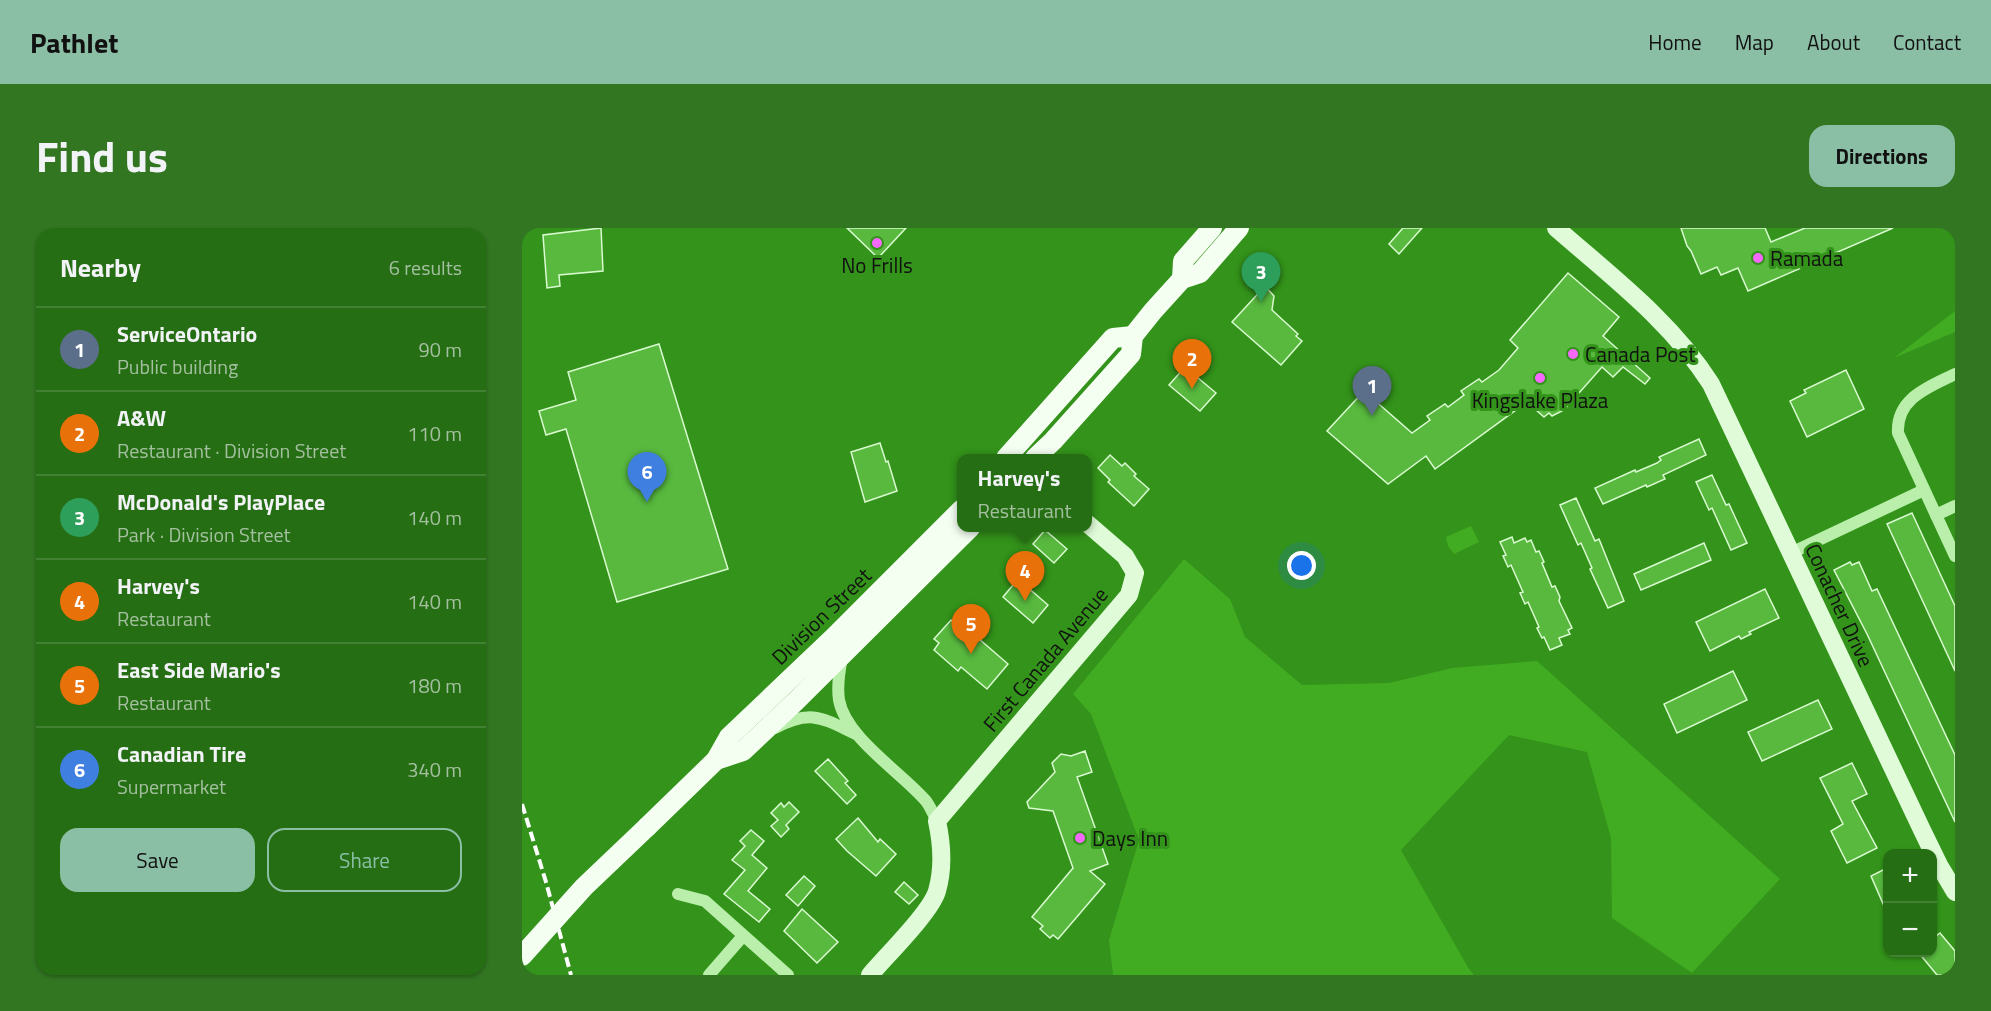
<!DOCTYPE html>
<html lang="en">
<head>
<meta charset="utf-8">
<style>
  :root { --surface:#266e14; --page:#327622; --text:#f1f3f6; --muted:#a4c0a0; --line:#428134; --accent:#8abfa5 }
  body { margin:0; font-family:"Titillium Web",sans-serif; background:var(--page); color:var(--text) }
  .controls { position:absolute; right:18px; bottom:18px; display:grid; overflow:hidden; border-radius:12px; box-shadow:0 2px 4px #0004 }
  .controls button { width:54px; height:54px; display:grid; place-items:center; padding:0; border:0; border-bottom:2px solid var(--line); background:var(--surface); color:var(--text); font:30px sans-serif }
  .you { position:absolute; left:780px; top:338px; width:21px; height:21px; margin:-15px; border:4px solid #fff; border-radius:50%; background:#1a73e8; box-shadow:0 0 0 9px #1a73e833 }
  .badge { display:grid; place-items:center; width:39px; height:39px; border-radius:50%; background:var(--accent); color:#fff; font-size:20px; font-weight:700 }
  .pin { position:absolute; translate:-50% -50px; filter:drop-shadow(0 2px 3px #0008) }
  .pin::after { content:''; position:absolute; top:32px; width:21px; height:18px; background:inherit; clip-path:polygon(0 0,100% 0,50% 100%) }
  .popup { position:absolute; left:435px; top:226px; width:135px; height:78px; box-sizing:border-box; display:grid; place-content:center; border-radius:12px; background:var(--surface); filter:drop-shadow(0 2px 4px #0005); font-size:20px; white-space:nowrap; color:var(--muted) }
  .popup b { font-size:22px; color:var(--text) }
  .popup::after { content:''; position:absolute; left:50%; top:100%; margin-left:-12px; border:12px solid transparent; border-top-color:var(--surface) }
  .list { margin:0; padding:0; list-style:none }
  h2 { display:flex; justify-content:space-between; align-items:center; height:78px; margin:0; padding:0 24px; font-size:26px }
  h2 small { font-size:20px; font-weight:400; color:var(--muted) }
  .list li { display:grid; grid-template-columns:39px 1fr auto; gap:18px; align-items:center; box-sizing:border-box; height:84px; padding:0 24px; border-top:2px solid var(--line) }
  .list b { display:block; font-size:22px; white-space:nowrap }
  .list p { margin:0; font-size:20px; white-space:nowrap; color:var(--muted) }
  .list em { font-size:20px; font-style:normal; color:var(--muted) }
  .actions { display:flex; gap:12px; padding:18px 24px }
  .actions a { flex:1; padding:14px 0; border:2px solid var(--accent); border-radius:18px; text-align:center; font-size:21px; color:var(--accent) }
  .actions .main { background:var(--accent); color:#111 }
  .map { position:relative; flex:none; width:1433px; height:747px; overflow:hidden; border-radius:18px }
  header { display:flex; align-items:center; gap:36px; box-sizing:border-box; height:84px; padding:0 30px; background:var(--accent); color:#111 }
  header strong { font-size:28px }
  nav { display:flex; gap:33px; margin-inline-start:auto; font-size:21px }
  .intro { display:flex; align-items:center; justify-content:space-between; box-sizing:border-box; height:144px; padding:0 36px }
  h1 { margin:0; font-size:42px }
  .button { padding:15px 27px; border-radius:18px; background:var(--accent); color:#111; font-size:21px; font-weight:700 }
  main { display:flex; gap:36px; padding:0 36px }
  aside { flex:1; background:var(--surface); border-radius:18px; box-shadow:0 2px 4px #0004 }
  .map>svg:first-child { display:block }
  .green { fill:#41ac22 }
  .building { fill:#58b93e; stroke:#dafbd1; stroke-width:1.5 }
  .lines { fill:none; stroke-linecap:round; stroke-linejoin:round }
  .street { stroke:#b9efaa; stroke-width:12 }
  .secondary { stroke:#dffbd8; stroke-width:18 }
  .primary { stroke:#f4fff2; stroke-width:20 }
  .rail { stroke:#fff; stroke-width:4; stroke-dasharray:10 4.5; stroke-linecap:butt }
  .primary-bridge { stroke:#f4fff2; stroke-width:20 }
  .poi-dot { fill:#f668ff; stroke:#33931a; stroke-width:2 }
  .labels { text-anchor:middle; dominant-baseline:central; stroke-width:6; stroke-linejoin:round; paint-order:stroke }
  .poi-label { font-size:21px; fill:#111; stroke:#33931a; text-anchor:start }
  .street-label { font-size:21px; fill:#111; stroke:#33931a }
</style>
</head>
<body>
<header>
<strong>Pathlet</strong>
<nav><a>Home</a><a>Map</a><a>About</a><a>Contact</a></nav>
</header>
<div class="intro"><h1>Find us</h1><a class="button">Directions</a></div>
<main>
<aside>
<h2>Nearby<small>6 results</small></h2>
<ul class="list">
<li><span class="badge" style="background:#5c6f8a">1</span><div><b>ServiceOntario</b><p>Public building</p></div><em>90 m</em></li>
<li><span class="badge" style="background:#e8710a">2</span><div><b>A&amp;W</b><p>Restaurant · Division Street</p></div><em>110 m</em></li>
<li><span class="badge" style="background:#2e9e5b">3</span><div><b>McDonald's PlayPlace</b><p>Park · Division Street</p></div><em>140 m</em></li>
<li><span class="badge" style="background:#e8710a">4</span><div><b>Harvey's</b><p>Restaurant</p></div><em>140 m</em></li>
<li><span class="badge" style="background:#e8710a">5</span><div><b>East Side Mario's</b><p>Restaurant</p></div><em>180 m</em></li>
<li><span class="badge" style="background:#3f7fe0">6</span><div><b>Canadian Tire</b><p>Supermarket</p></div><em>340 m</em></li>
</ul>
<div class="actions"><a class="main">Save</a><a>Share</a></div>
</aside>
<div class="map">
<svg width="1433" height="747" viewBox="0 0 1433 747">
  <rect width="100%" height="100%" fill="#33931a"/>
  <g class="green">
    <path d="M1433 83V104L1372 130Z"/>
    <path d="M949 298 957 314 932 326 926 318 924 309Z"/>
    <path d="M662 331 708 371 723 409 780 457 867 455 930 440 1015 433 1258 651 1170 745 1090 690 1089 610 1065 524 987 507 879 622 947 741 952 747H591L587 712 617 612 569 486 551 466Z"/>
  </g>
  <g class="building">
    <path d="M79 0 81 43 37 47 38 58 25 60 21 7Z"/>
    <path d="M325 0H384L356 30Z"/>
    <path d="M881 0H900L877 26 867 16Z"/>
    <path d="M1159 0H1243L1249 14 1283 0H1371L1226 63 1216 40 1199 47 1195 39 1179 46 1169 23 1165 18Z"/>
    <path d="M1046 45 1097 89 1081 108 1128 150 1123 156 1101 139 1091 149 1080 139 1042 182 1030 188 1027 185 1022 189 1005 174 913 241 904 228 866 256 805 203 842 163 890 205 908 192 905 188 923 176 926 179 942 167 939 163 957 151 960 154 977 142 996 120 988 112Z"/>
    <path d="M743 58 752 68 750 82 776 106 774 108 780 113 759 137 710 94Z"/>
    <path d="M137 116 206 341 95 374 44 201 24 207 17 183 54 172 46 144Z"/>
    <path d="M663 139 694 165 678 183 647 157Z"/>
    <path d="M1324 142 1342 181 1285 209 1268 173 1284 165 1282 162Z"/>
    <path d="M1177 211 1184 227 1141 247 1143 251 1125 259 1124 257 1081 276 1073 260 1113 242 1114 244 1135 235 1139 232 1137 229Z"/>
    <path d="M358 215 364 234 366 233 375 263 343 274 329 224Z"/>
    <path d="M588 227 600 238 603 235 614 246 612 248 627 261 612 278 586 254 588 252 576 240Z"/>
    <path d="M1190 247 1204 277 1207 276 1225 315 1209 322 1190 280 1187 282 1174 254Z"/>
    <path d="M1054 270 1073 313 1077 311 1102 373 1086 380 1068 341 1070 340 1059 315 1056 317 1038 277Z"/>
    <path d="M1390 285 1433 378V443L1365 296Z"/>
    <path d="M523 302 545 321 532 335 511 316Z"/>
    <path d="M990 309 992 315 1003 310 1005 314 1009 312 1014 324 1017 323 1022 334 1020 335 1030 359 1033 358 1038 369 1037 373 1050 400 1046 402 1048 406 1037 410 1040 417 1028 422 1022 409 1020 410 1015 400 1017 399 1006 374 1003 376 998 365 1001 364 989 337 986 339 981 328 984 327 978 314Z"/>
    <path d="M1182 315 1189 332 1119 362 1112 346Z"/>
    <path d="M1328 334 1330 337 1337 334 1350 363 1355 361 1433 527V594L1345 406 1312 342Z"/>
    <path d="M496 351 526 377 511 395 481 369Z"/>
    <path d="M1243 361 1257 390 1227 404 1229 406 1219 411 1217 408 1188 423 1174 394Z"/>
    <path d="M434 391 486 436 465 461 439 439 436 443 412 422 417 415 412 411 429 392 431 394Z"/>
    <path d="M1211 443 1225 472 1155 505 1142 476Z"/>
    <path d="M1296 472 1310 501 1240 533 1226 504Z"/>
    <path d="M563 523 570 544 555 549 586 636 568 643 583 656 536 711 531 707 528 710 518 701 521 698 510 689 551 640 531 583 507 580 505 574 533 544 530 535 539 526 549 528Z"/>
    <path d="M306 531 326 553 323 555 334 567 325 576 293 543Z"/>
    <path d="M1330 535 1345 566 1330 573 1355 620 1325 635 1309 603 1321 596 1298 550Z"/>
    <path d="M267 574 277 584 264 597 267 601 259 609 249 598 256 592 249 585 259 575 262 579Z"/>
    <path d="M336 590 356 614 358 611 374 626 354 648 325 623 314 611Z"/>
    <path d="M229 602 242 613 230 627 245 640 226 663 248 681 237 694 202 666 223 642 210 632 223 618 218 613Z"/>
    <path d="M1365 640V685L1349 648Z"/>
    <path d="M282 648 293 658 276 678 264 667Z"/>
    <path d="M382 654 396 667 387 676 373 664Z"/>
    <path d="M280 681 316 714 295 735 262 703Z"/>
    <path d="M1418 705 1433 723V747H1415L1396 724H1410V711Z"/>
  </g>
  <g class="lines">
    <g class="street">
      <path d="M1433 146C1407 159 1374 170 1376 205L1433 328"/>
      <path d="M1414 287 1433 278"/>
      <path d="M1269 325 1402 262"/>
      <path d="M320 430C317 444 315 458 317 472 324 510 379 544 404 573 408 578 411 586 415 593"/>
      <path d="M253 500C289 481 300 490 334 506"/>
      <path d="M156 666 183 673 266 747"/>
      <path d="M187 747 221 708"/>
    </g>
    <g class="secondary">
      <path d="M1034 0C1089 48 1150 94 1189 156L1400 602 1417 637 1433 664"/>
      <path d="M348 747C364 728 409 684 415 663 422 639 420 616 415 593L607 367 613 345 603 328 566 296"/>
    </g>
    <g class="primary">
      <path d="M660 51 661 33 690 0"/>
      <path d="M484 230 591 110 611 108"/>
      <path d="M513 230 531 213 609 126 611 108 631 83 660 51 678 45 717 0"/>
      <path d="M194 532 221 523 274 473 448 300"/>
      <path d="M125 599 194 532 207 509 310 411 440 281"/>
    </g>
    <path class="rail" d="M0 576 24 654 49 747"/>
    <path class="primary-bridge" d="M0 728 62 659 125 599"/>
  </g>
  <g class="poi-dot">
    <circle cx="355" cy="15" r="6"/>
    <circle cx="1236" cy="30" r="6"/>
    <circle cx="1051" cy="126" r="6"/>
    <circle cx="1018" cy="150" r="6"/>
    <circle cx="558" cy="610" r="6"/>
  </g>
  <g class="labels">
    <g class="poi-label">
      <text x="1248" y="30">Ramada</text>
      <text x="355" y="37" text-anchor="middle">No Frills</text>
      <text x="1063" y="126">Canada Post</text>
      <text x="1018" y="172" text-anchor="middle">Kingslake Plaza</text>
      <text x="570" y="610">Days Inn</text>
    </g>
    <g class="street-label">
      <text transform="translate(1318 377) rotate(65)">Conacher Drive</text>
      <text transform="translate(299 388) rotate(-44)">Division Street</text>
      <text transform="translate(523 431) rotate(-50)">First Canada Avenue</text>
    </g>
  </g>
</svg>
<div class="controls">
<button>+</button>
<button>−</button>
</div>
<div class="you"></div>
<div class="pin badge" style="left:850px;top:188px;background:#5c6f8a">1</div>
<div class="pin badge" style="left:670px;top:161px;background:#e8710a">2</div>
<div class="pin badge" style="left:739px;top:74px;background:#2e9e5b">3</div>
<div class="pin badge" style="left:503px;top:373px;background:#e8710a">4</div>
<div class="popup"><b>Harvey's</b>Restaurant</div>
<div class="pin badge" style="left:449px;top:426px;background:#e8710a">5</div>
<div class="pin badge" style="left:125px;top:274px;background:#3f7fe0">6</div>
</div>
</main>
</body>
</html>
